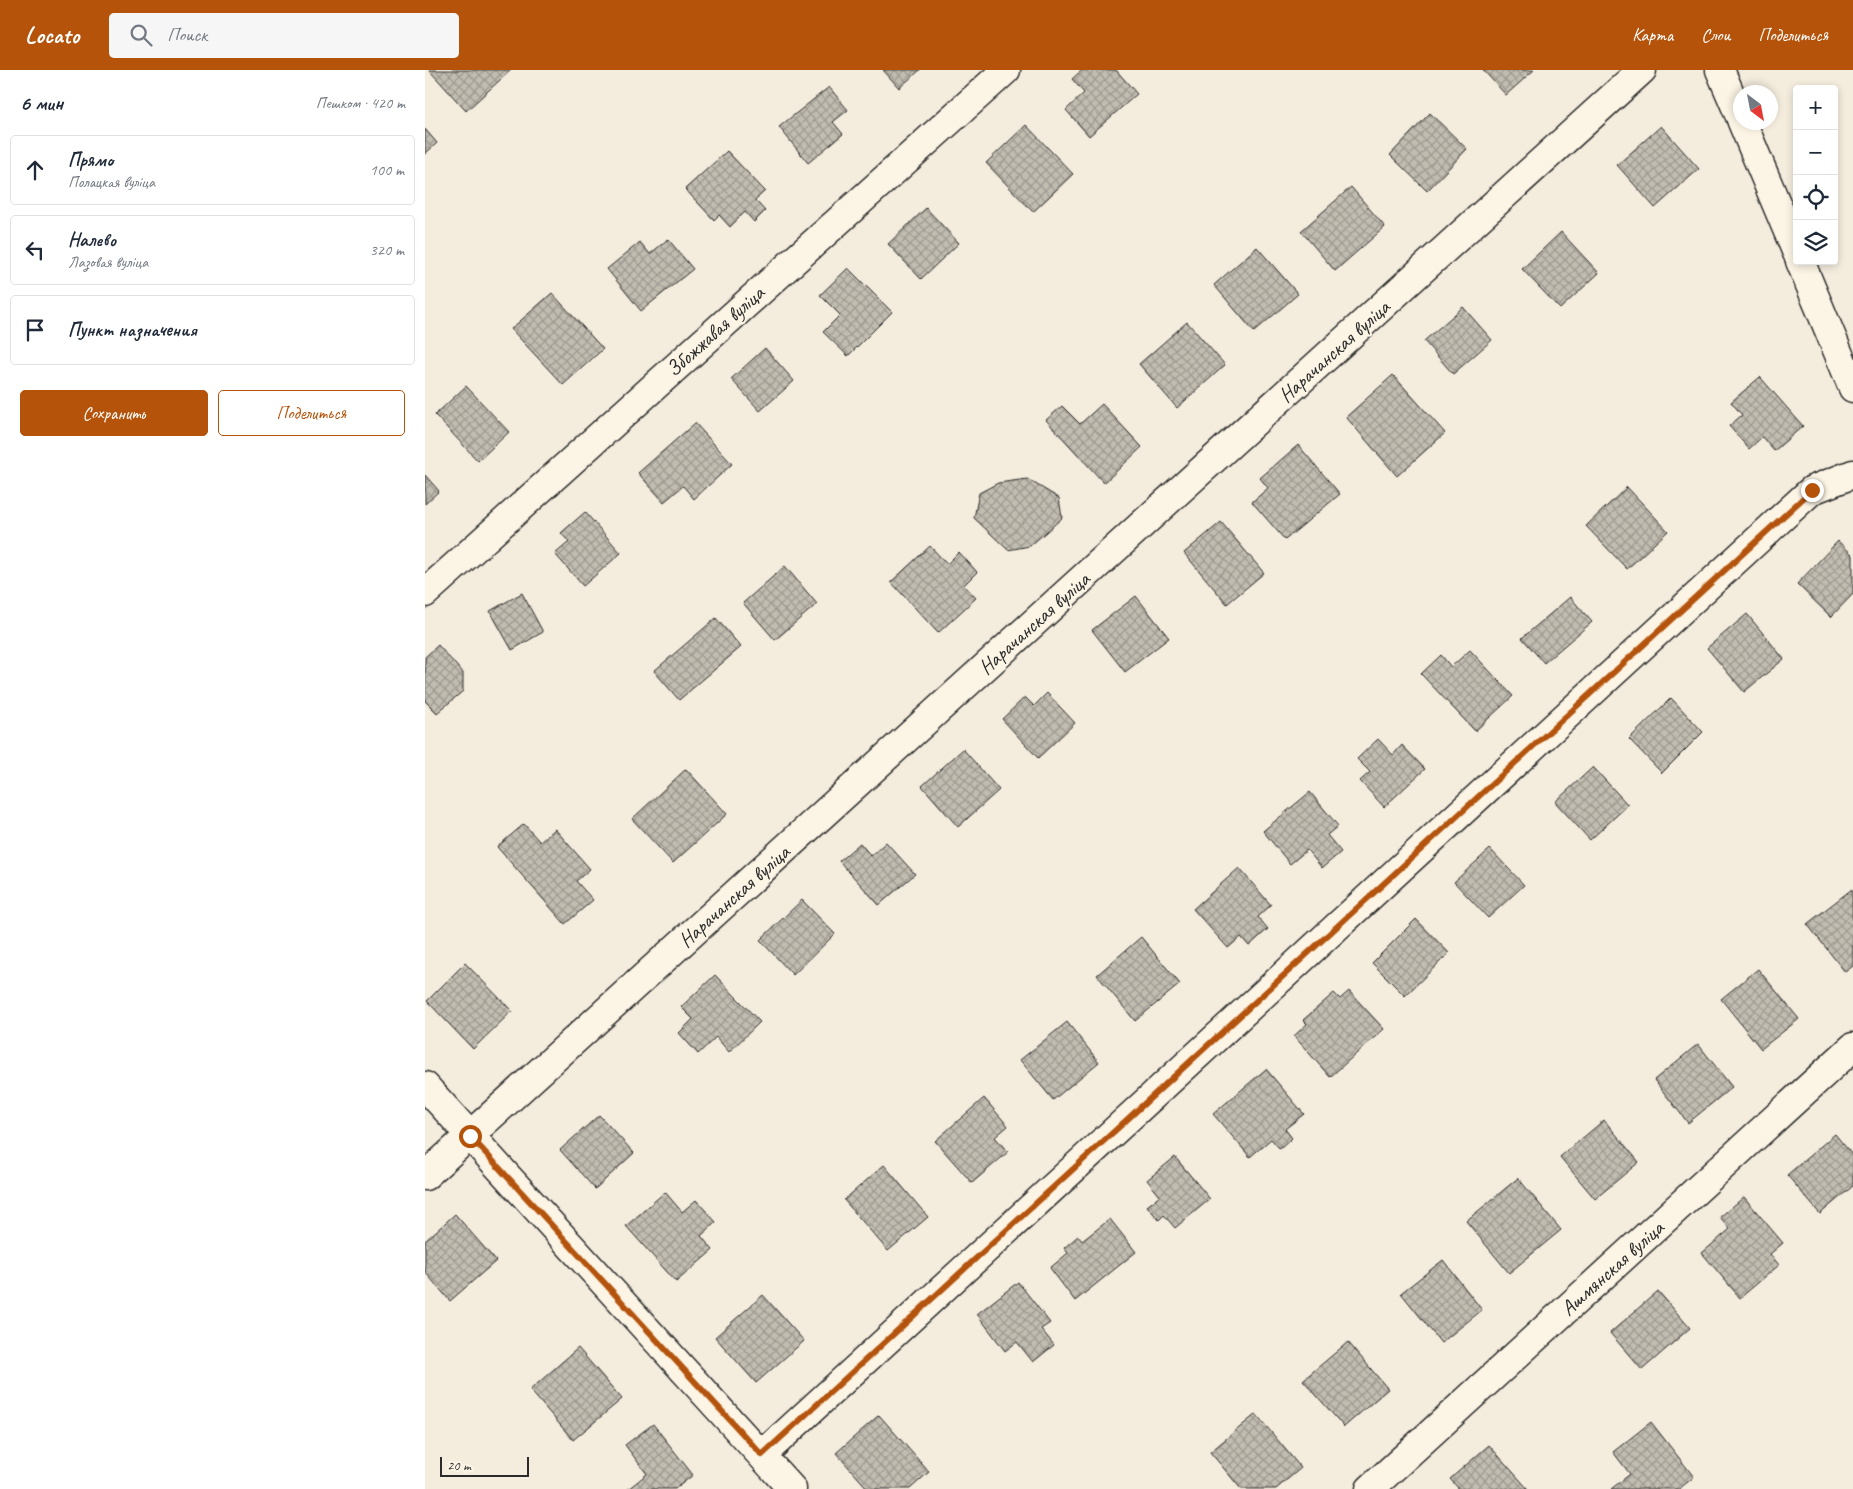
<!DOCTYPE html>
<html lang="ru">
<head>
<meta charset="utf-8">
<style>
  :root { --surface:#fff; --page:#f6f6f7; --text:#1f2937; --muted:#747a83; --line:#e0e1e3; --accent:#b45309 }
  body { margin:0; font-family:Caveat,sans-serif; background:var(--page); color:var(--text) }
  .controls { position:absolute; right:15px; top:15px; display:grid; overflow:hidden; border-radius:5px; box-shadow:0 2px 8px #0003 }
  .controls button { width:45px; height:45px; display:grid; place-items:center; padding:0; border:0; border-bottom:1px solid var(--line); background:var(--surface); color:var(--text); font:25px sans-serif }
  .compass { position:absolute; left:1308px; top:15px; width:45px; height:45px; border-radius:50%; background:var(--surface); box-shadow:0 2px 8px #0003; rotate:148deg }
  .scale { position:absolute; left:15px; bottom:12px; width:89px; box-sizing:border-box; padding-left:5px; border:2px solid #2b2b2b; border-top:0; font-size:14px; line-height:18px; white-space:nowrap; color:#2b2b2b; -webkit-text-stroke:4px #fcf5e5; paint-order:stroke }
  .stop { position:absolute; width:15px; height:15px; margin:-11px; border:4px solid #b45309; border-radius:50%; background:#fff }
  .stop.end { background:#b45309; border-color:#fff; box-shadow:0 1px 5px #0008 }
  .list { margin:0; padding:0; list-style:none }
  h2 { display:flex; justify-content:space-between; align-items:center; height:65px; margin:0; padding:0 20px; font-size:21px }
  h2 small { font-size:16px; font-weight:400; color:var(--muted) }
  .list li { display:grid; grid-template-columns:32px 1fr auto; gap:15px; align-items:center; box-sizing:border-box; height:70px; margin:0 10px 10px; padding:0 10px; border:1px solid var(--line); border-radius:5px }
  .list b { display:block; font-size:19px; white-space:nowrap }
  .list p { margin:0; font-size:16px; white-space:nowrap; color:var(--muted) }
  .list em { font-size:16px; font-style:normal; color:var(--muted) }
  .actions { display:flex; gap:10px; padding:15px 20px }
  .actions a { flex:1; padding:11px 0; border:1px solid var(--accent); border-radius:5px; text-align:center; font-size:18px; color:var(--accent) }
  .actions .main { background:var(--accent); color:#fff }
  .icon { flex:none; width:28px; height:28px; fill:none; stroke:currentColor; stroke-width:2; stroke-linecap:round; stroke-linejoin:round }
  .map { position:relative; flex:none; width:1428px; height:1419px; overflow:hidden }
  header { display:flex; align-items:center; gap:30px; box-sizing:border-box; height:70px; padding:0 25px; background:var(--accent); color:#fff }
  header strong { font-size:24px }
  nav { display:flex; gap:28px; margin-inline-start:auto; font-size:18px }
  .search { width:350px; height:45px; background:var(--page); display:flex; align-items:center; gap:12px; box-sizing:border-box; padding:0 18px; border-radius:5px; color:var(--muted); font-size:19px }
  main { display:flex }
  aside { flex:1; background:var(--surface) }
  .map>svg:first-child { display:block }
  .building { fill:url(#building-cross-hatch); stroke:#2b2b2b }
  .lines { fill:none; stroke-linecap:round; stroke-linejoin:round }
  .street-casing { stroke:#2b2b2b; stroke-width:31 }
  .street { stroke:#fcf5e5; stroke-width:28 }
  .route { stroke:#b45309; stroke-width:6 }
  .labels { text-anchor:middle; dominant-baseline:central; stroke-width:4; stroke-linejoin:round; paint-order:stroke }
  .street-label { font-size:21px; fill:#2b2b2b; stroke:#fcf5e5 }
</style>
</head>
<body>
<header>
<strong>Locato</strong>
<div class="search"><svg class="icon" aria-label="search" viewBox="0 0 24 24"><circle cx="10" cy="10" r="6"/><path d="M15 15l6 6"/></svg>Поиск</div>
<nav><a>Карта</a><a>Слои</a><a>Поделиться</a></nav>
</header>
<main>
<aside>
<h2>6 мин<small>Пешком · 420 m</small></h2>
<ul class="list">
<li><svg class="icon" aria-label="ahead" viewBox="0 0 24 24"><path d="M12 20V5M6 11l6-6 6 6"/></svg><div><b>Прямо</b><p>Полацкая вуліца</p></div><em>100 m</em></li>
<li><svg class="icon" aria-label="left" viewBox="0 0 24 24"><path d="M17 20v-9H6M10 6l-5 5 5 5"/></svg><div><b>Налево</b><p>Лазовая вуліца</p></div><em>320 m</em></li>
<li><svg class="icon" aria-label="arrive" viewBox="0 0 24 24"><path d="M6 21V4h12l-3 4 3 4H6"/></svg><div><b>Пункт назначения</b></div></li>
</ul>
<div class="actions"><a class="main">Сохранить</a><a>Поделиться</a></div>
</aside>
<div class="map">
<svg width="1428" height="1419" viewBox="0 0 1428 1419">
  <defs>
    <pattern id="building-cross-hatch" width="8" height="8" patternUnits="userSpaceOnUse" patternTransform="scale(1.25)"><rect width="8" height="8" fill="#c2bdb1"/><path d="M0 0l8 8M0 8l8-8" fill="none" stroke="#9e9a90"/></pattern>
  </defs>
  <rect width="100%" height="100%" fill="#f4edde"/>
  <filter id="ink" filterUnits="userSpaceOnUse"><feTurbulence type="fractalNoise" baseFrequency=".02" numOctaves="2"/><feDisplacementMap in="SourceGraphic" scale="10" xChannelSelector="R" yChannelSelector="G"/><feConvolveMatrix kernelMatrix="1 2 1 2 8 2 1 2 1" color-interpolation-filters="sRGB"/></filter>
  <g filter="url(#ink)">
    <g class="building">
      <path d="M4 0H86L41 41Z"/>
      <path d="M458 0H495L474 18Z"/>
      <path d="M657 0H691L712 24 664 66 641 40 659 23 647 9Z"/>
      <path d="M1058 0H1109L1081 25Z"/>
      <path d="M404 17 423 40 408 52 418 64 383 93 354 57Z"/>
      <path d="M1005 43 1042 79 1002 121 965 85Z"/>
      <path d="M601 55 648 104 608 142 561 93Z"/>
      <path d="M1236 56 1274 99 1230 138 1192 95Z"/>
      <path d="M0 59 12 73 0 84Z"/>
      <path d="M302 81 340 121 330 130 340 141 329 152 320 142 305 157 294 145 289 150 260 119Z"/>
      <path d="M926 117 960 157 910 201 876 161Z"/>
      <path d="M501 138 534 173 496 209 463 174Z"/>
      <path d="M1136 162 1174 203 1135 239 1097 199Z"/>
      <path d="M243 169 268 199 216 241 182 199 215 172 225 184Z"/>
      <path d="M832 177 873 224 829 262 789 215Z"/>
      <path d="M423 198 467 242 423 286 398 262 415 245 395 225Z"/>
      <path d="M127 223 178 279 138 315 86 259Z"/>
      <path d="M1038 237 1067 270 1028 304 999 271Z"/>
      <path d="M762 252 800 295 752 338 714 294Z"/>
      <path d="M340 278 369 311 335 341 306 309Z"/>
      <path d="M968 305 1020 363 972 406 921 347Z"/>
      <path d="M1335 307 1378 356 1349 381 1337 367 1324 379 1304 356 1317 345 1306 332Z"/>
      <path d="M41 316 84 362 53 391 10 345Z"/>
      <path d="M677 334 717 377 679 413 621 350 637 336 655 354Z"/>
      <path d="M270 353 307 394 269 429 258 416 239 432 213 403Z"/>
      <path d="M873 375 915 424 860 470 827 432 843 418 835 408Z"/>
      <path d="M0 405 14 421 0 434Z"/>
      <path d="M602 409 634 428 637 448 605 476 583 480 549 448 554 423 573 413Z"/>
      <path d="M1202 417 1243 461 1202 499 1161 456Z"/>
      <path d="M160 442 196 483 158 516 130 484 144 472 136 463Z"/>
      <path d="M796 452 839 503 802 534 759 483Z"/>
      <path d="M1413 471 1428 485V524L1406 547 1372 514Z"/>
      <path d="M505 476 522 494 534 482 552 502 539 515 551 528 513 563 466 512Z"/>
      <path d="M360 496 392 534 350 570 318 533Z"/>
      <path d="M97 523 118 562 87 580 65 541Z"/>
      <path d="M711 526 744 568 700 602 667 560Z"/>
      <path d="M1145 527 1167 552 1119 593 1097 568Z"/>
      <path d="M1322 544 1359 589 1319 622 1282 578Z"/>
      <path d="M291 548 316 577 254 630 229 601Z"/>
      <path d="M13 575 38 603V621L12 643 0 631V587Z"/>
      <path d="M1045 580 1088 626 1050 661 996 604 1016 585 1026 597Z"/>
      <path d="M622 623 650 653 613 688 577 649 600 627 609 636Z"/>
      <path d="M1246 628 1278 662 1237 703 1204 669Z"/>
      <path d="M953 669 968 685 977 675 1000 699 959 737 935 711 945 702 932 689Z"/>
      <path d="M538 679 574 720 533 757 497 716Z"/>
      <path d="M1168 697 1203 735 1165 770 1130 732Z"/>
      <path d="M261 699 302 744 248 793 207 749Z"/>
      <path d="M885 722 913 756 902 765 916 782 897 798 882 780 865 794 838 761Z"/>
      <path d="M99 754 115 772 130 759 165 799 151 811 168 830 140 854 72 777Z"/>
      <path d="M461 772 490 804 454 835 414 791 435 773 446 786Z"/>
      <path d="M1065 779 1099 815 1063 848 1029 812Z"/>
      <path d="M814 798 846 835 833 847 843 859 824 876 816 867 803 878 768 839Z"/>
      <path d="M1427 819 1428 896 1420 902 1382 854Z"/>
      <path d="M377 830 410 864 368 905 335 870Z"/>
      <path d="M991 849 1024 883 980 926 947 893Z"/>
      <path d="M716 867 755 914 710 951 672 905Z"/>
      <path d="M40 893 87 941 48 979 2 931Z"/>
      <path d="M1333 899 1374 949 1336 979 1296 929Z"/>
      <path d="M290 905 335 952 304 982 291 967 273 984 254 963 268 949 256 937Z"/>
      <path d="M924 921 959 959 905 1007 869 966 882 954 878 950 909 923 915 929Z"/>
      <path d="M642 952 674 992 628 1030 595 990Z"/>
      <path d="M1273 974 1307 1017 1263 1053 1229 1010Z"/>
      <path d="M841 999 879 1044 860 1059 867 1068 855 1079 846 1069 825 1087 788 1044Z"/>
      <path d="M559 1028 583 1056 570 1067 583 1082 547 1113 510 1071Z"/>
      <path d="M174 1045 209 1083 170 1119 135 1080Z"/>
      <path d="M1179 1050 1214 1092 1170 1129 1135 1087Z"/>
      <path d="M1410 1064 1428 1086V1116L1395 1144 1362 1105Z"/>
      <path d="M750 1087 785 1129 750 1158 739 1145 734 1150 722 1136 735 1126 722 1110Z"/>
      <path d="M459 1095 503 1147 463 1181 419 1130Z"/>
      <path d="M1093 1108 1136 1160 1084 1203 1041 1151Z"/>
      <path d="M240 1122 257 1142 271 1130 291 1152 276 1166 288 1180 251 1212 201 1156Z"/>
      <path d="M1319 1127 1358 1173 1345 1184 1354 1195 1315 1228 1277 1183 1305 1159 1295 1147Z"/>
      <path d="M30 1144 71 1191 25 1231 0 1202V1171Z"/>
      <path d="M685 1149 711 1182 650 1231 625 1198 643 1183 639 1178 653 1166 657 1171Z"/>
      <path d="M1018 1190 1057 1240 1016 1273 976 1223Z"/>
      <path d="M593 1212 625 1253 616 1259 629 1275 608 1292 592 1272 580 1281 552 1244Z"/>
      <path d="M1233 1221 1265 1258 1217 1300 1185 1263Z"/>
      <path d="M338 1225 379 1271 331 1313 290 1267Z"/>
      <path d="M923 1272 963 1319 919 1357 878 1310Z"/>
      <path d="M153 1278 197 1329 148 1370 105 1320Z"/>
      <path d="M831 1344 876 1398 851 1419H816L785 1382Z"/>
      <path d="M454 1345 504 1402 485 1419H443L411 1383Z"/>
      <path d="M1226 1352 1269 1407 1254 1419H1186L1205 1404 1188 1382Z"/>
      <path d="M228 1354 268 1405 250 1419H203L222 1404 200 1375Z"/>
      <path d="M1064 1375 1103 1419H1034L1025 1409Z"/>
    </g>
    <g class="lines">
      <g class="street-casing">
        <g id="street">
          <path d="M1295 0 1316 49"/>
          <path d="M1317 52 1372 183"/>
          <path d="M1375 191 1428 318"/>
          <path d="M0 523 581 0"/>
          <path d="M0 1016 367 1419"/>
          <path d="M0 1106 1217 0"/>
          <path d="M337 1385 1387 420 1428 404"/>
          <path d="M945 1419 1428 977"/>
        </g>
      </g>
      <use href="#street" class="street"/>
    </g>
  </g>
  <g class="lines" filter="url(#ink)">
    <path class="route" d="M45 1066 337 1385 1387 420"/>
  </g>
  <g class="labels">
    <g class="street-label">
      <text transform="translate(290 261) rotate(-42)">Збожжавая вуліца</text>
      <text transform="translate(909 281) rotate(-42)">Нарачанская вуліца</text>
      <text transform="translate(609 553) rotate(-42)">Нарачанская вуліца</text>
      <text transform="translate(309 826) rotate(-42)">Нарачанская вуліца</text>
      <text transform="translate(1187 1198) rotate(-42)">Ашмянская вуліца</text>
    </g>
  </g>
</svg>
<div class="controls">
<button>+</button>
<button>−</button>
<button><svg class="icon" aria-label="locate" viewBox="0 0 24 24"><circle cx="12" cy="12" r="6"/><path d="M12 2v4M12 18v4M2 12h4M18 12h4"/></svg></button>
<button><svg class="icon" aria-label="layers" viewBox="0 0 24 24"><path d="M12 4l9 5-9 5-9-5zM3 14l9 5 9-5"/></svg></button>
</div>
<svg class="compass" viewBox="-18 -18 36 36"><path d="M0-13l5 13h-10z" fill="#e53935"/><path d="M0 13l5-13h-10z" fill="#747a83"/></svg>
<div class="scale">20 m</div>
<div class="stop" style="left:45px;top:1066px"></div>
<div class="stop end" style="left:1387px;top:420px"></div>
</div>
</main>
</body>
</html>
